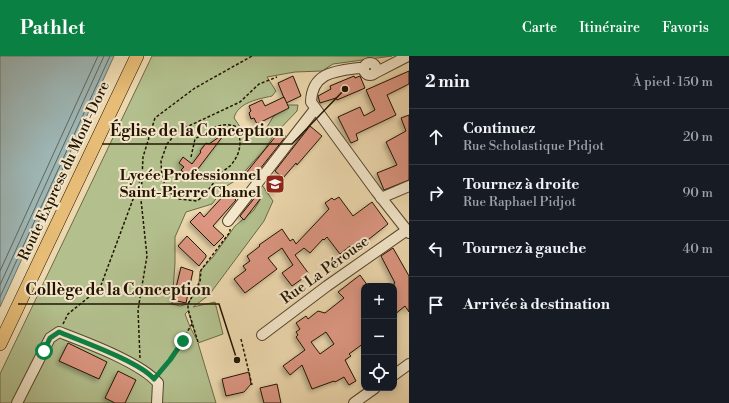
<!DOCTYPE html>
<html lang="fr">
<head>
<meta charset="utf-8">
<style>
  :root { --surface:#171b24; --page:#20242c; --text:#f1f3f6; --muted:#9ea1a6; --line:#363941; --accent:#0b8043 }
  body { margin:0; font-family:"Libre Bodoni",serif; background:var(--page); color:var(--text) }
  .controls { position:absolute; right:12px; bottom:12px; display:grid; overflow:hidden; border-radius:8px; box-shadow:0 2px 10px #0003 }
  .controls button { width:36px; height:36px; display:grid; place-items:center; padding:0; border:0; border-bottom:1px solid var(--line); background:var(--surface); color:var(--text); font:20px sans-serif }
  .stop { position:absolute; width:12px; height:12px; margin:-9px; border:3px solid #0b8043; border-radius:50%; background:#fff }
  .stop.end { background:#0b8043; border-color:#fff; box-shadow:0 1px 4px #0008 }
  .list { margin:0; padding:0; list-style:none }
  h2 { display:flex; justify-content:space-between; align-items:center; height:52px; margin:0; padding:0 16px; font-size:17px }
  h2 small { font-size:13px; font-weight:400; color:var(--muted) }
  .list li { display:grid; grid-template-columns:26px 1fr auto; gap:12px; align-items:center; box-sizing:border-box; height:56px; padding:0 16px; border-top:1px solid var(--line) }
  .list b { display:block; font-size:15px; white-space:nowrap }
  .list p { margin:0; font-size:13px; white-space:nowrap; color:var(--muted) }
  .list em { font-size:13px; font-style:normal; color:var(--muted) }
  .icon { flex:none; width:22px; height:22px; fill:none; stroke:currentColor; stroke-width:2; stroke-linecap:round; stroke-linejoin:round }
  .map { position:relative; flex:none; width:409px; height:347px; overflow:hidden }
  header { display:flex; align-items:center; gap:24px; box-sizing:border-box; height:56px; padding:0 20px; background:var(--accent); color:#fff }
  header strong { font-size:19px }
  nav { display:flex; gap:22px; margin-inline-start:auto; font-size:14px }
  main { display:flex }
  aside { flex:1; background:var(--surface) }
  .map>svg:first-child { display:block }
  .green { fill:#b3c08e; stroke:#6b6a47; fill-rule:evenodd }
  .water { fill:#9eb7b6; stroke:#6d766d }
  .lines { fill:none; stroke-linecap:round; stroke-linejoin:round }
  .shore { stroke:#60665b; stroke-width:1 }
  .building { fill:#db9580; stroke:#231400; fill-rule:evenodd; filter:url(#shadow) }
  .minor-casing { stroke:#56452c; stroke-width:12 }
  .major-casing { stroke:#231400; stroke-width:14 }
  .path { stroke:#231400; stroke-width:1.5; stroke-dasharray:3 2; stroke-linecap:butt }
  .minor { stroke:#f3e6ca; stroke-width:10 }
  .major { stroke:#e6bc77; stroke-width:13 }
  .route { stroke:#0b8043; stroke-width:5 }
  .labels { text-anchor:middle; dominant-baseline:central; stroke-width:4; stroke-linejoin:round; paint-order:stroke }
  .street-label { font-size:15px; fill:#231400; stroke:#f3e6ca }
  .poi-label { font-size:15px; font-weight:bold; fill:#231400; stroke:#f3e6ca; text-anchor:end }
  .leader { fill:none; stroke:#231400; stroke-width:1.5 }
  .callout-dot { fill:#231400; stroke:#f3e6ca; stroke-width:1.5 }
  .callout-label { font-size:16px; text-anchor:middle; font-weight:bold; fill:#231400; stroke:#f3e6ca; stroke-width:4; stroke-linejoin:round; paint-order:stroke }
</style>
</head>
<body>
<header>
<strong>Pathlet</strong>
<nav><a>Carte</a><a>Itinéraire</a><a>Favoris</a></nav>
</header>
<main>
<div class="map">
<svg width="409" height="347" viewBox="0 0 409 347">
  <defs>
    <filter id="shadow"><feDropShadow dx="-2.5" dy="2.5" stdDeviation="2" flood-color="#0004"/></filter>
  </defs>
  <rect width="100%" height="100%" fill="#edd8ae"/>
  <filter id="stains"><feTurbulence type="fractalNoise" baseFrequency=".005" numOctaves="4"/><feColorMatrix values="0 0 0 0 .2 0 0 0 0 .09 0 0 0 0 .02 0 0 0 .5 -.17"/></filter>
  <radialGradient id="worn" r=".72"><stop offset=".6" stop-color="#630" stop-opacity="0"/><stop offset="1" stop-color="#630" stop-opacity=".3"/></radialGradient>
  <path class="green" d="M152 0H392L333 8 322 15 295 16 267 21 276 35 272 40C259 43 238 46 234 62L245 78 257 74 264 76 273 61 287 49H298L297 55 274 79 265 93 238 123 225 131 212 148 186 156 175 181V207L172 248 180 250 188 248 199 226 200 215 213 201 235 170 254 154 261 142 257 134 262 129 273 145 264 165 209 239 193 251 215 246 223 278 198 287 216 347H0V318ZM188 255 197 284 190 271 185 258Z"/>
  <path class="water" d="M0 0H114L0 251Z"/>
  <g class="lines">
    <g class="shore">
      <path d="M0 215 98 0"/>
      <path d="M0 229 104 0"/>
      <path d="M0 241 110 0"/>
    </g>
  </g>
  <g class="building">
    <path d="M409 15V28L387 39 396 59 356 78 358 84 351 87 338 61 360 51 364 60 375 54 366 34Z"/>
    <path d="M293 20 301 40 286 47 278 27Z"/>
    <path d="M354 20 355 22 360 20 365 32 337 44 336 42 320 47 318 40 331 33 330 30Z"/>
    <path d="M284 41 289 52 257 68 254 62 251 63 249 57 251 55 249 50 262 44 265 50Z"/>
    <path d="M409 59V124L384 134 377 117 397 109 386 86 406 75 401 62Z"/>
    <path d="M310 70 322 80 297 109 296 107 283 122 275 115Z"/>
    <path d="M280 75 286 80 252 123 246 117Z"/>
    <path d="M222 79 223 80 191 122 181 114 184 111 179 107 183 101 192 108 201 96 200 95 206 87 209 88Z"/>
    <path d="M275 122 281 127 274 137 268 132Z"/>
    <path d="M227 136 236 144 213 170 224 180 214 190 190 166 200 156 204 161Z"/>
    <path d="M257 139 261 142 244 164 240 160Z"/>
    <path d="M339 141 353 160 372 146 388 168 354 195 350 190 340 198 327 181 324 184 323 183 310 197 304 192 295 199 309 218 292 230 282 217 293 209 282 192 268 202 277 213 245 237 234 223 246 214 243 210 250 205 247 200 260 190 259 189 282 173 290 185 293 183 296 188 329 153 325 147 332 142 334 144Z"/>
    <path d="M187 180 206 199V201L199 210 178 190Z"/>
    <path d="M393 192 409 220V256L405 250 394 259V227H395L381 200Z"/>
    <path d="M181 211 193 215 186 247 173 244Z"/>
    <path d="M360 219 368 230H364V287L349 298 351 300 345 304 356 325 349 329 344 321 335 326 334 325 312 333 302 309 290 319 283 310 305 294 296 281 298 279 296 276 300 273 296 267 306 260 308 263 318 255 325 257 344 242 338 236ZM326 276 334 288 320 298 311 286Z"/>
    <path d="M68 287 107 306 99 323 59 305Z"/>
    <path d="M118 315 136 324 125 347H115L105 342Z"/>
    <path d="M249 316 251 328 244 336 226 340 222 323Z"/>
    <path d="M277 328 281 347H264L260 332Z"/>
  </g>
  <g class="lines">
    <g class="minor-casing">
      <g id="minor">
        <circle cx="370" cy="13" r="6"/>
        <path d="M364 13 359 12C336 15 312 16 311 46L376 135 409 177"/>
        <path d="M375 17 408 0"/>
        <path d="M381 142 409 130"/>
        <path d="M228 165 315 53"/>
        <path d="M262 279 327 230 407 174"/>
        <path d="M394 319 409 308"/>
        <path d="M17 347 50 282 59 276C85 286 140 306 158 327L157 347"/>
        <path d="M354 347 375 332"/>
      </g>
    </g>
    <g class="major-casing">
      <path id="major" d="M0 288 137 0"/>
    </g>
    <g class="path">
      <path d="M191 101 195 83C208 75 221 64 237 71 242 86 241 97 231 109 228 112 224 114 222 117 212 127 209 136 197 145L179 143 169 136 162 122 161 105 167 88 178 75 240 46 259 28 277 21"/>
      <path d="M63 268 68 258 100 232 142 119"/>
      <path d="M241 283 252 329"/>
      <path d="M198 286 188 253V248L200 226 201 214 230 176V173"/>
      <path d="M140 302 138 254 147 200 141 144 143 101 155 62 195 32 252 0"/>
      <path d="M160 316 170 304 192 268"/>
    </g>
    <use href="#minor" class="minor"/>
    <use href="#major" class="major"/>
  </g>
  <g class="lines">
    <path class="route" d="M44 295 50 282 59 276C81 285 140 306 154 323L170 304 183 285"/>
  </g>
  <defs>
    <g id="school-square" transform="scale(1)"><rect x="-9" y="-9" width="18" height="18" rx="4" fill="#8f2418" stroke="#f3e6ca"/><path d="M0-5L7-2L0 1L-7-2ZM-4 1L0 2.5L4 1V4Q0 6-4 4Z" fill="#fff"/></g>
  </defs>
  <g fill-rule="evenodd">
    <use href="#school-square" x="275" y="128"/>
  </g>
  <g class="labels">
    <g class="street-label">
      <text transform="translate(64 115) rotate(-65)">Route Express du Mont-Dore</text>
      <text transform="translate(325 214) rotate(-36)">Rue La Pérouse</text>
    </g>
    <g class="poi-label">
      <text x="261" y="119">Lycée Professionnel<tspan x="261" dy="17">Saint-Pierre Chanel</tspan></text>
    </g>
  </g>
  <path class="leader" d="M345 33L292 88H102M237 304L219 248H18"/>
  <g class="callout-dot">
    <circle cx="345" cy="33" r="4"/>
    <circle cx="237" cy="304" r="4"/>
  </g>
  <g class="callout-label">
    <text x="197" y="80">Église de la Conception</text>
    <text x="118" y="239">Collège de la Conception</text>
  </g>
  <rect width="100%" height="100%" filter="url(#stains)"/>
  <rect width="100%" height="100%" fill="url(#worn)"/>
</svg>
<div class="controls">
<button>+</button>
<button>−</button>
<button><svg class="icon" aria-label="locate" viewBox="0 0 24 24"><circle cx="12" cy="12" r="6"/><path d="M12 2v4M12 18v4M2 12h4M18 12h4"/></svg></button>
</div>
<div class="stop" style="left:44px;top:295px"></div>
<div class="stop end" style="left:183px;top:285px"></div>
</div>
<aside>
<h2>2 min<small>À pied · 150 m</small></h2>
<ul class="list">
<li><svg class="icon" aria-label="ahead" viewBox="0 0 24 24"><path d="M12 20V5M6 11l6-6 6 6"/></svg><div><b>Continuez</b><p>Rue Scholastique Pidjot</p></div><em>20 m</em></li>
<li><svg class="icon" aria-label="right" viewBox="0 0 24 24"><path d="M7 20v-9h11M14 6l5 5-5 5"/></svg><div><b>Tournez à droite</b><p>Rue Raphael Pidjot</p></div><em>90 m</em></li>
<li><svg class="icon" aria-label="left" viewBox="0 0 24 24"><path d="M17 20v-9H6M10 6l-5 5 5 5"/></svg><div><b>Tournez à gauche</b></div><em>40 m</em></li>
<li><svg class="icon" aria-label="arrive" viewBox="0 0 24 24"><path d="M6 21V4h12l-3 4 3 4H6"/></svg><div><b>Arrivée à destination</b></div></li>
</ul>
</aside>
</main>
</body>
</html>
